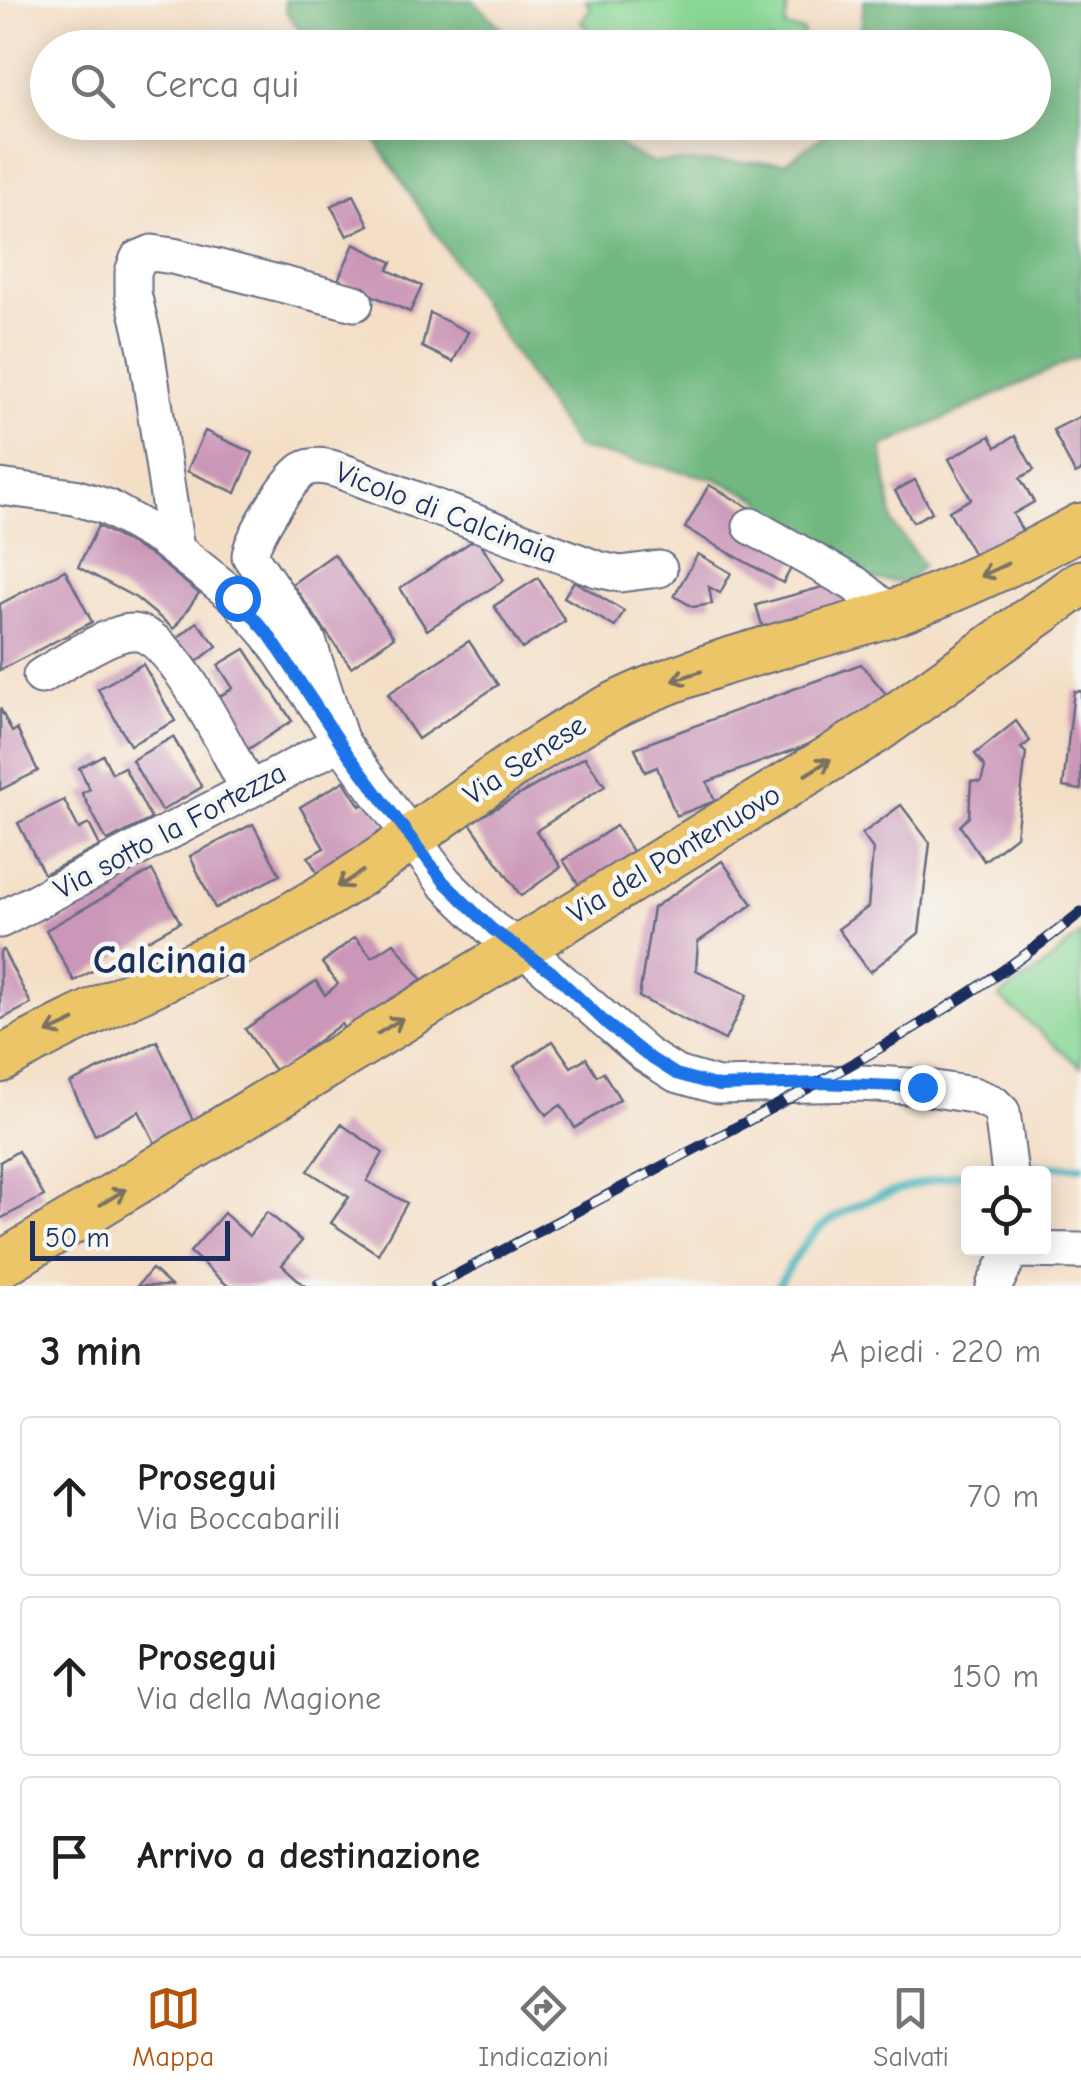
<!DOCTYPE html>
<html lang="it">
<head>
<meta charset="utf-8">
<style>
  :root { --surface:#fff; --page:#f2f2f2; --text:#202124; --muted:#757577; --line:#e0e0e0; --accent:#b45309 }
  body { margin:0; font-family:"Comic Neue",sans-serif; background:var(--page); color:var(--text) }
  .controls { position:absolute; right:30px; bottom:30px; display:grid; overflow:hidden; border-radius:10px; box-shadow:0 5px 25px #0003 }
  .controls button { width:90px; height:90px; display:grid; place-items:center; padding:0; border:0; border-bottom:2px solid var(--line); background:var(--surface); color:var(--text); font:50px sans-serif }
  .scale { position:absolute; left:30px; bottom:25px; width:200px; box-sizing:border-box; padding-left:10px; border:5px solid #1b2f5e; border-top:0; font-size:28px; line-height:35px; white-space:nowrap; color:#1b2f5e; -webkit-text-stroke:8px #f6f6f2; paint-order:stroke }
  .stop { position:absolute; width:30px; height:30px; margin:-22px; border:8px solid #1a73e8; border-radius:50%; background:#fff }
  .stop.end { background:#1a73e8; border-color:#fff; box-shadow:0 2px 10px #0008 }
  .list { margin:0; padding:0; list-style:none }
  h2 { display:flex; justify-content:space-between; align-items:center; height:130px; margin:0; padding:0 40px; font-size:42px }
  h2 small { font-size:32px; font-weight:400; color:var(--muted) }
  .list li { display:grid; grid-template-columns:65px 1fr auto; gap:30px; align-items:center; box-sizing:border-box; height:160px; margin:0 20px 20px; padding:0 20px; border:2px solid var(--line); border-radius:10px }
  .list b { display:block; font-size:38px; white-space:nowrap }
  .list p { margin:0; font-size:32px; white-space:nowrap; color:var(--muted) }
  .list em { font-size:32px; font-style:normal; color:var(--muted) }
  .icon { flex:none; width:55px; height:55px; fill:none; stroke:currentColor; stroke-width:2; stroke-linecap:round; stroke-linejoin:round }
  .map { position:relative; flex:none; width:1081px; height:1286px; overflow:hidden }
  .search { position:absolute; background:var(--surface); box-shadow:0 5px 25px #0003; left:30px; right:30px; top:30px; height:110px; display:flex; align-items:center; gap:25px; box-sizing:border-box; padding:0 35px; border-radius:55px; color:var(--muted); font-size:38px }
  .sheet { height:670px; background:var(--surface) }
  nav { display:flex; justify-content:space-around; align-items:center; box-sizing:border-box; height:140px; border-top:2px solid var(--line); background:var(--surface); font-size:28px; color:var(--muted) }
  nav a { display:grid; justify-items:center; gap:5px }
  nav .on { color:var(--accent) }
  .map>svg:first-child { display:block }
  .green { fill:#8bd896; stroke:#53847a; stroke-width:2.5 }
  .forest { fill:#70b87f; stroke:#46746e; stroke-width:2.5 }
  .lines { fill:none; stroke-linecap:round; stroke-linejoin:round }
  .stream { stroke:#42b2bb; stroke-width:8 }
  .building { fill:#cb97b8 }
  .minor-casing { stroke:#676c82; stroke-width:39 }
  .major-casing { stroke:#676c82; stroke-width:49 }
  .minor { stroke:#fff; stroke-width:35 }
  .major { stroke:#edc569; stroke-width:45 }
  .rail-casing { stroke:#1b2f5e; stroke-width:11 }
  .rail { stroke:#f6f6f2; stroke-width:8; stroke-dasharray:22; stroke-linecap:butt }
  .oneway { stroke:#797263 }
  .route { stroke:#1a73e8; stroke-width:12 }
  .labels { text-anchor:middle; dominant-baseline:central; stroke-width:9; stroke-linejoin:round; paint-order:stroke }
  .street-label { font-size:30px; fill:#1b2f5e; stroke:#f6f6f2 }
  .district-label { font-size:40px; font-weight:bold; fill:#1b2f5e; stroke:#f6f6f2 }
</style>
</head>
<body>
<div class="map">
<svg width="1081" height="1286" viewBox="0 0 1081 1286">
  <rect width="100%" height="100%" fill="#f6f6f2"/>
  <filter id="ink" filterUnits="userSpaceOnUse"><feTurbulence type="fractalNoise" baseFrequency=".01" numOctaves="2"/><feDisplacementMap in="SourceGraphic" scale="20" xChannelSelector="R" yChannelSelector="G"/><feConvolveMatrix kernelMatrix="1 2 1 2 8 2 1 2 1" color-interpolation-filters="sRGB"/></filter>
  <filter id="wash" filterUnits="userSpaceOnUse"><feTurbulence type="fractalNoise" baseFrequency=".0048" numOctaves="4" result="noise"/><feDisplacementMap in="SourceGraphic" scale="40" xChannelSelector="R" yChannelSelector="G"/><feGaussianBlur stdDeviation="2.25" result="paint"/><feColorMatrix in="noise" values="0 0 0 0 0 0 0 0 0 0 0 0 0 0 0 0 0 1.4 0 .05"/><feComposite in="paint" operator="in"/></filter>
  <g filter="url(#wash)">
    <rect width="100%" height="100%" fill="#f4dec5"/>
    <g class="green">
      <path d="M585 0H788L785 28 803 31 805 47H773L772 42 718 48 604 47 581 22 591 7Z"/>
      <path d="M1081 934V1067L999 997 1042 968Z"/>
    </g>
    <g class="forest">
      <path d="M284 0H473L521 47H311L287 13Z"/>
      <path d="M864 0H1081V356L882 447 893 524 923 565 907 583 854 577 754 522 762 500 716 479 576 448 364 123H597L625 150 650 162H786L822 137 829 123 1034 122V48L859 47Z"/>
    </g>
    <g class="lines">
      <g class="stream">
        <path d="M1021 1166H1081"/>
        <path d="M778 1286C790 1266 802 1244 819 1229 856 1196 952 1172 1002 1168"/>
      </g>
    </g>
    <g id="blocks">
      <g class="building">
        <path d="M354 195 369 225 347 236 331 206Z"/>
        <path d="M354 244 392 262 388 270 422 286 410 312 338 280Z"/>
        <path d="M430 313 468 332 453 362 422 347Z"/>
        <path d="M1081 416V471L1075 474 1053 430Z"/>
        <path d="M205 431 253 453 236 493 187 471Z"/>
        <path d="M990 436 996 447 1015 436 1034 470 1020 478 1034 502 1013 514 1023 532 976 558 949 511 971 499 949 459Z"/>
        <path d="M915 480 932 512 913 522 895 491Z"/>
        <path d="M709 485 750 508 740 525 797 557 783 583 685 528Z"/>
        <path d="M98 526 154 557 199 593 174 629 136 598 78 567Z"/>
        <path d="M477 538 504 580 427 630 400 588Z"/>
        <path d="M334 554 394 637 351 667 292 584Z"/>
        <path d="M698 554 731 573 720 593 709 587 712 604 693 607 674 596Z"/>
        <path d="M65 570 92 622 0 670V604Z"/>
        <path d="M538 578 565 621 522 649 494 606Z"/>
        <path d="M574 581 624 611 615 627 564 597Z"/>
        <path d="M845 581 870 607 766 638 756 605Z"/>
        <path d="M197 622 217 646 194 664 174 641Z"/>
        <path d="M469 641 498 685 418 739 388 694Z"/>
        <path d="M245 649 292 721 247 750 214 700 233 688 218 665Z"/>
        <path d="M143 664 175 721 130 745 98 689Z"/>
        <path d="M861 664 891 700 831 736 707 782 715 801 676 816 657 767 645 772 635 748Z"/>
        <path d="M1074 691H1081V790L1063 787Z"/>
        <path d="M0 708 12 732 17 729 38 771 0 790Z"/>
        <path d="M1016 721 1030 741 1021 748 1026 753 1016 836 984 861 960 826 969 817 971 781 981 782 985 767 975 754Z"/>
        <path d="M173 737 202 787 161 811 132 760Z"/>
        <path d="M103 755 112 773 124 767 151 819 107 841 82 793 90 789 79 768Z"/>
        <path d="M585 757 605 786 536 831 561 867 521 896 470 823Z"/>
        <path d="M344 781 360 806 372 799 392 833 319 876 308 857 324 848 300 807Z"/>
        <path d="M64 800 79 829 89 824 100 846 44 874 18 823Z"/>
        <path d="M901 805 930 843 919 933 870 972 838 929 868 907 873 849 862 834Z"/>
        <path d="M253 824 280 875 215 908 190 856Z"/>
        <path d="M616 826 635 856 582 890 563 860Z"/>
        <path d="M722 861 753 904 698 942 696 970 747 995 725 1040 639 997 653 908Z"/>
        <path d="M152 870 180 922 74 981 46 930Z"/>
        <path d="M355 937 372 957 394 943 422 979 348 1033 341 1024 276 1072 245 1029 316 981 325 995 338 984 322 963Z"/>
        <path d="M3 950 31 1004 0 1020V952Z"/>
        <path d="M157 1041 195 1125 155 1143 139 1111 95 1135 70 1083Z"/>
        <path d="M553 1041 571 1067 586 1058 597 1076 603 1072 620 1099 575 1128 561 1105 546 1115 514 1066Z"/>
        <path d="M341 1124 383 1153 367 1181 407 1203 378 1254 331 1223 349 1197 308 1171Z"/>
        <path d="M18 1151 44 1196 0 1219V1162Z"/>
        <path d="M267 1212 302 1241 282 1265 305 1286H228L190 1252 224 1213 249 1236Z"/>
        <path d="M152 1269 171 1286H137Z"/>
      </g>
    </g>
  </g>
  <g filter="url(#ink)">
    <use href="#blocks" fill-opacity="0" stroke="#676c82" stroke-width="2.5"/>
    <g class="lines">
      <g class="minor-casing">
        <g id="minor">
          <path d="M0 487 74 497 107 507 161 538 237 598 269 635 349 753 444 882 492 929 538 961 646 1055 676 1074 718 1086 861 1083 922 1087 973 1095 993 1103 1002 1112 1010 1174"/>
          <path d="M751 526 855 584 890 613"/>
          <path d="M176 549 146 349 133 293V272L138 259 152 253 173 256 355 303"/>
          <path d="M41 676C63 664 109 632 132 632 174 632 229 755 249 790"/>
          <path d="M0 920 341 742 308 641 250 556C251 539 288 480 303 470 315 463 329 467 341 471L597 569 620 574 659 569"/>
          <path d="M1013 1250 1081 1251"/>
          <path d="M994 1286 1013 1248"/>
        </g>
      </g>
      <g class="major-casing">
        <g id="major">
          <path d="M0 1060C103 1001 216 961 318 900 427 835 519 747 636 695 716 659 805 641 888 614 955 591 1019 560 1081 526"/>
          <path d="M0 1265 875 731 1081 583"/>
        </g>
      </g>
      <use href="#minor" class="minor"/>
      <use href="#major" class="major"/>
      <g class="rail-casing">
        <path id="rail" d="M435 1286C532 1235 629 1184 725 1133 849 1067 972 1001 1081 912"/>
      </g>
      <use href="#rail" class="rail"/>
    </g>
    <defs><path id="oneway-shaft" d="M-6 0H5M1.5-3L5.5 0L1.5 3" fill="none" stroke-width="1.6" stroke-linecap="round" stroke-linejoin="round" transform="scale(2.5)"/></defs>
    <g class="oneway">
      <use href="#oneway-shaft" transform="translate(994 570) rotate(155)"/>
      <use href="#oneway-shaft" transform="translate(687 676) rotate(162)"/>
      <use href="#oneway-shaft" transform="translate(818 767) rotate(-32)"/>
      <use href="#oneway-shaft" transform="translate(350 879) rotate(147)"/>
      <use href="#oneway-shaft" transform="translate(390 1026) rotate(-32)"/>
      <use href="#oneway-shaft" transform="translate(61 1027) rotate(155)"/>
      <use href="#oneway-shaft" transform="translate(113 1197) rotate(-31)"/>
    </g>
  </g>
  <g class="lines" filter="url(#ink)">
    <path class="route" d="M237 598 269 635 348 754 444 882 492 929 552 972 607 1024 646 1055 676 1074 718 1086 820 1083 922 1087"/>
  </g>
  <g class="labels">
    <g class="street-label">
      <text transform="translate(446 513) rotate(21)">Vicolo di Calcinaia</text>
      <text transform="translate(525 760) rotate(-33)">Via Senese</text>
      <text transform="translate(170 831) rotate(-28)">Via sotto la Fortezza</text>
      <text transform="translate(674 854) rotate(-31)">Via del Pontenuovo</text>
    </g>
    <g class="district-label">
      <text x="170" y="960">Calcinaia</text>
    </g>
  </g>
</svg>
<div class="controls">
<button><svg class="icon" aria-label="locate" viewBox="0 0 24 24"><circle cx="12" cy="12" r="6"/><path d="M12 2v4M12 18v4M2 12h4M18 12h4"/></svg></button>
</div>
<div class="scale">50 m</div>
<div class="stop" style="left:237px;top:598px"></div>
<div class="stop end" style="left:922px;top:1087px"></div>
<div class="search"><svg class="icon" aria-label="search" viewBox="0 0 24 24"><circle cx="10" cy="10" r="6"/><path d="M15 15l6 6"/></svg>Cerca qui</div>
</div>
<section class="sheet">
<h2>3 min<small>A piedi · 220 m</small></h2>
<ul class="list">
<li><svg class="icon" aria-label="ahead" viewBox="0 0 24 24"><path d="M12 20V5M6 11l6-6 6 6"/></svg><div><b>Prosegui</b><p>Via Boccabarili</p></div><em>70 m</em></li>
<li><svg class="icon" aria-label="ahead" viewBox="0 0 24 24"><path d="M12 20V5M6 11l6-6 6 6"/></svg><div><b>Prosegui</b><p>Via della Magione</p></div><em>150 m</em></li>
<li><svg class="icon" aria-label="arrive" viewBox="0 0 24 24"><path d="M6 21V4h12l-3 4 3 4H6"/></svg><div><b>Arrivo a destinazione</b></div></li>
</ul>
</section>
<nav>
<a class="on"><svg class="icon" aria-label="map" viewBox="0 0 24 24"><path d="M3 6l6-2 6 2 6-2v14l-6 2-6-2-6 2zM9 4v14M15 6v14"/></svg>Mappa</a>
<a><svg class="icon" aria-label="directions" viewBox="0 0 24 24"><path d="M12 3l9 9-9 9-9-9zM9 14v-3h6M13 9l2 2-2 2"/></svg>Indicazioni</a>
<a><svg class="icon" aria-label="saved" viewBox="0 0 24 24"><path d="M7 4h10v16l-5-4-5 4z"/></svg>Salvati</a>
</nav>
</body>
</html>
